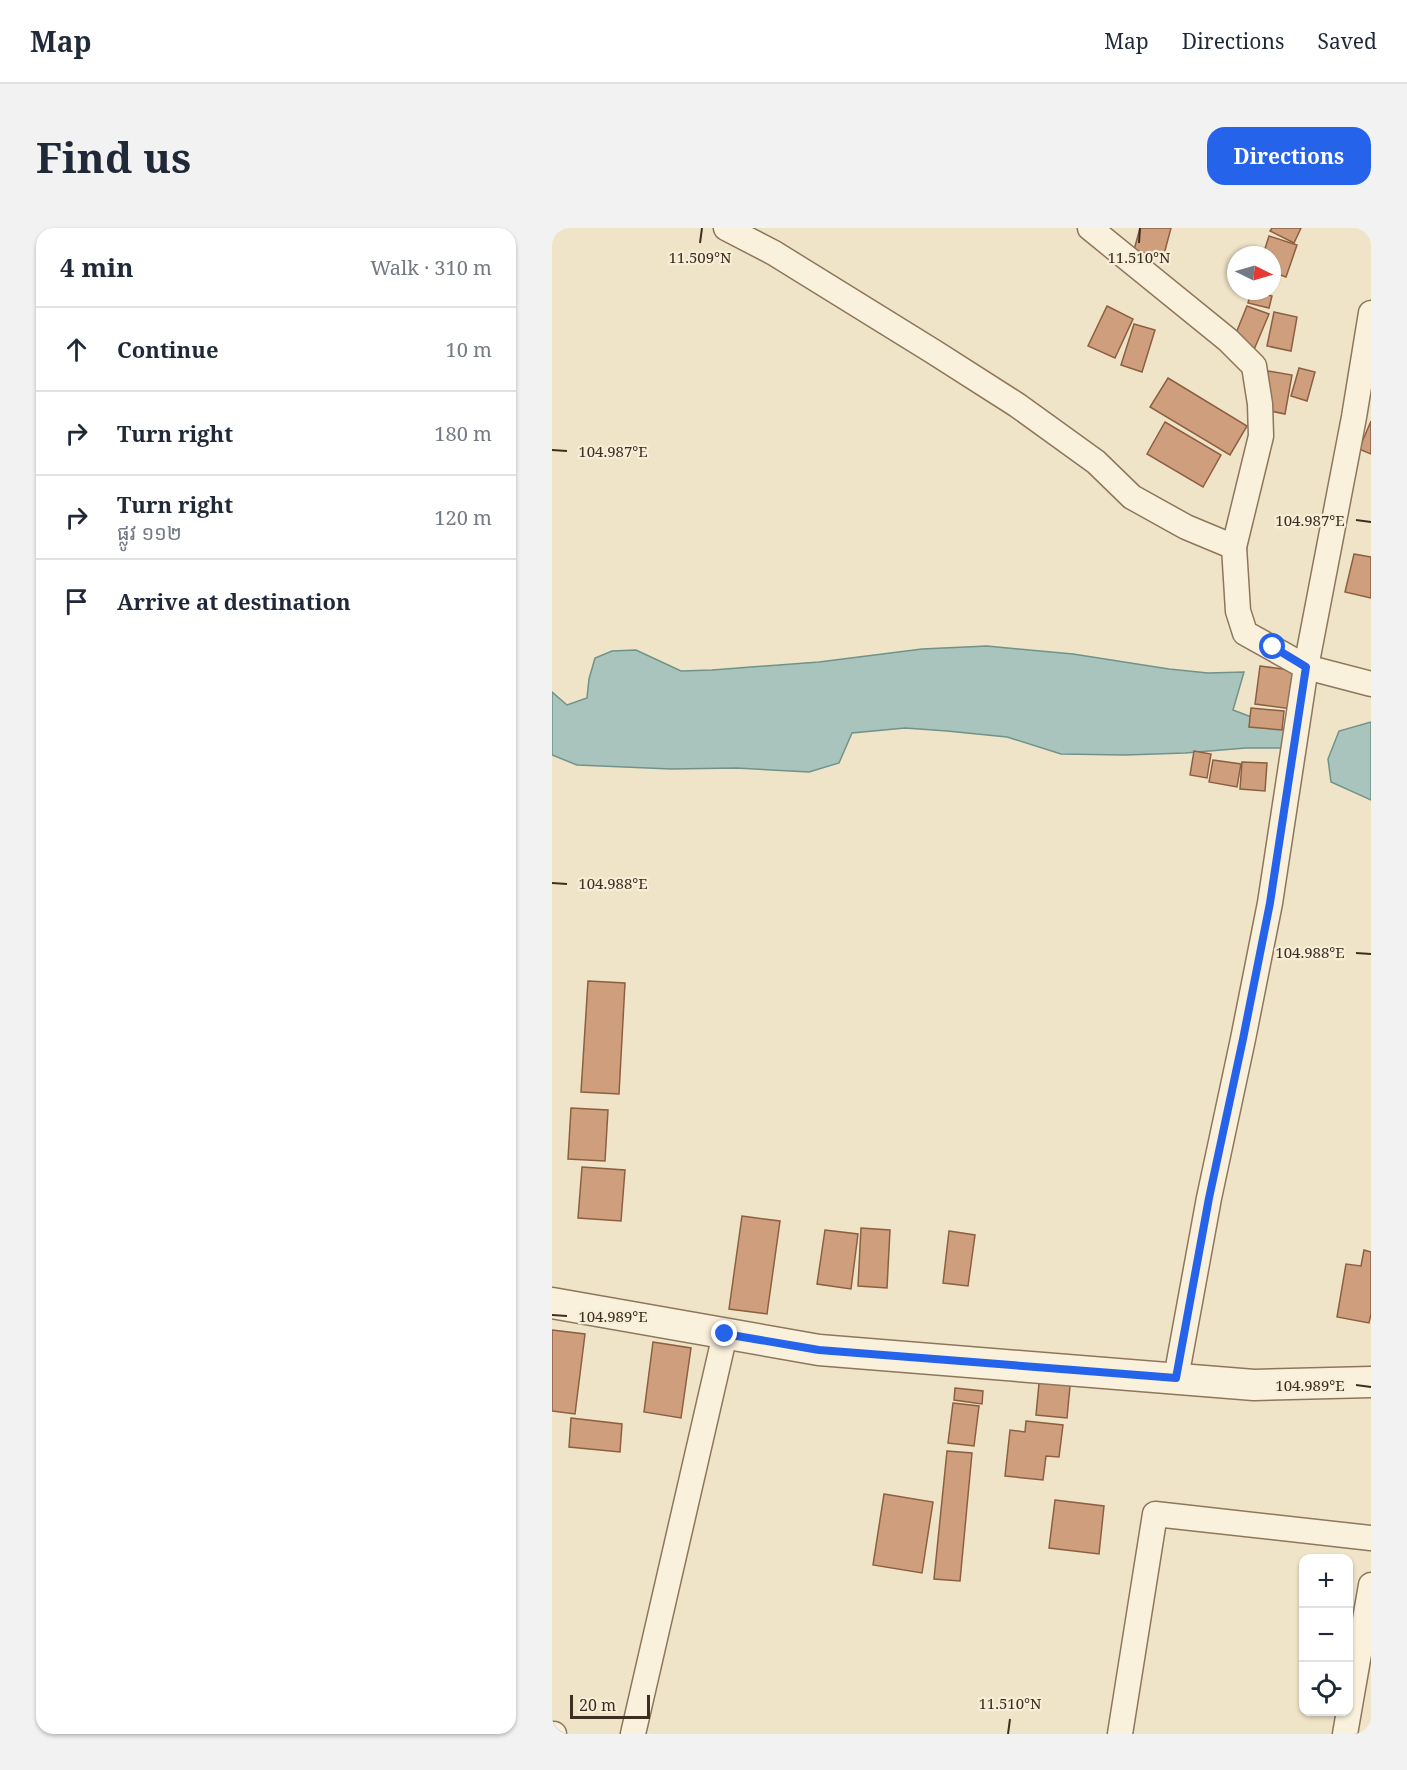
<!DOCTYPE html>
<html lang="en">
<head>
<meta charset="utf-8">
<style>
  :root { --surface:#fff; --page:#f2f2f3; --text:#1f2937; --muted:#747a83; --line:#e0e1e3; --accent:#2563eb }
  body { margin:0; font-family:"Noto Serif","Noto Sans Khmer",serif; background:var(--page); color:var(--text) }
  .controls { position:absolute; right:18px; bottom:18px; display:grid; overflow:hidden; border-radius:12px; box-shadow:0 2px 4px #0004 }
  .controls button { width:54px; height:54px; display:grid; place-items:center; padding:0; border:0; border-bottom:2px solid var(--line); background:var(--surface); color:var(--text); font:30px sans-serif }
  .compass { position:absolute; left:675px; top:18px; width:54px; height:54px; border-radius:50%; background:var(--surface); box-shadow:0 2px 4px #0004; rotate:95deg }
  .scale { position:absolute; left:18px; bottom:15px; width:80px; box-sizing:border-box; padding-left:6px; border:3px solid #3d2e20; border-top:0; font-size:16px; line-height:21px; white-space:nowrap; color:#3d2e20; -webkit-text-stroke:4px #f7eed8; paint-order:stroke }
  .stop { position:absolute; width:18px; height:18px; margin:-14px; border:4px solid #2563eb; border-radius:50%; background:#fff }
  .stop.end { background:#2563eb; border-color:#fff; box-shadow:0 2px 6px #0008 }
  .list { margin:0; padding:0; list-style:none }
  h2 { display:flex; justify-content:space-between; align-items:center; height:78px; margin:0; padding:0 24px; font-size:26px }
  h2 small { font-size:20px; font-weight:400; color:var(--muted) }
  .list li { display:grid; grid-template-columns:39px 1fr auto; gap:18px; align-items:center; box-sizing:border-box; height:84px; padding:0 24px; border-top:2px solid var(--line) }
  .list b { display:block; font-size:22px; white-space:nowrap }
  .list p { margin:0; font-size:20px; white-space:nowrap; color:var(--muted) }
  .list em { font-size:20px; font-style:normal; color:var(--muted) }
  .icon { flex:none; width:33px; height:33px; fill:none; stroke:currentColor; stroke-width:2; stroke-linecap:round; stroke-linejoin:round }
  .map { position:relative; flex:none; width:819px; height:1506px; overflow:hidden; border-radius:18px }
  header { display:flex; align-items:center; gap:36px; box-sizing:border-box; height:84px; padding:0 30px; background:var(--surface); border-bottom:2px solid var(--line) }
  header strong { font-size:28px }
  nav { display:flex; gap:33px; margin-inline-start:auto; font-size:21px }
  .intro { display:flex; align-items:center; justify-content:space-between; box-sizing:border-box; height:144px; padding:0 36px }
  h1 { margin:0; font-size:42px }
  .button { padding:15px 27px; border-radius:18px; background:var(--accent); color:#fff; font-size:21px; font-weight:700 }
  main { display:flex; gap:36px; padding:0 36px }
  aside { flex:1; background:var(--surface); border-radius:18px; box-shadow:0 2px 4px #0004 }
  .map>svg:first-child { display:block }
  .water { fill:#a9c4bc; stroke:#6f938a; stroke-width:1.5 }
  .building { fill:#cf9f7d; stroke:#8d5f41; stroke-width:1.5 }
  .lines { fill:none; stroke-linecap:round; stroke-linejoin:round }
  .minor-casing { stroke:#8d765c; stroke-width:27 }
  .tertiary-casing { stroke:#8d765c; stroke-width:33 }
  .minor { stroke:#faf1dc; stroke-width:24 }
  .tertiary { stroke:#faf1dc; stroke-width:30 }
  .route { stroke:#2563eb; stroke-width:8 }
  .ticks { fill:none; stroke:#3d2e20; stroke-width:2 }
  .ticks-label { font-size:15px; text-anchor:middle; fill:#3d2e20; stroke:#f7eed8; stroke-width:4.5; stroke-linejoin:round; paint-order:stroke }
</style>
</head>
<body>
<header>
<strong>Map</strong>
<nav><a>Map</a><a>Directions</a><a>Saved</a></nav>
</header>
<div class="intro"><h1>Find us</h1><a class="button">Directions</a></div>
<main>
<aside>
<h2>4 min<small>Walk · 310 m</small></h2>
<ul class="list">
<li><svg class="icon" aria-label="ahead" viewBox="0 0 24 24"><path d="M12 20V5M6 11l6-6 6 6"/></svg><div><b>Continue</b></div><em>10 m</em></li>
<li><svg class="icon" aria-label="right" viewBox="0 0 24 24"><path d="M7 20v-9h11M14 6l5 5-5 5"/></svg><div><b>Turn right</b></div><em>180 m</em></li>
<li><svg class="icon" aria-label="right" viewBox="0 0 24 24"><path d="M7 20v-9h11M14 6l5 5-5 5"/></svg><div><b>Turn right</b><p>ផ្លូវ ១១២</p></div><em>120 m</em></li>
<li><svg class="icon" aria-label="arrive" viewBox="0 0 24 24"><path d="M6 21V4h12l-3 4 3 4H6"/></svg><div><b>Arrive at destination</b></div></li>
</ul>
</aside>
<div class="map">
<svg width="819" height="1506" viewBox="0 0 819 1506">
  <rect width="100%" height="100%" fill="#f0e4c8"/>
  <g class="water">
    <path d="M435 418 521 426 617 441 656 445 692 444 681 482 736 503 730 520H694L633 525 573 527 509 526 455 509 395 503 353 500 300 505 287 535 257 544 184 540 119 541 25 537 0 527V464L15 477 35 470 37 451 43 430 60 423 84 422 129 443 160 442 267 434 370 421Z"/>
    <path d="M819 494V572L779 554 776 531 787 503Z"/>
  </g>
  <g class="building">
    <path d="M588 0H619L611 30 582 22Z"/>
    <path d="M720 0H749L742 15 718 3Z"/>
    <path d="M717 8 745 17 734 49 720 44V27H711Z"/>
    <path d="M699 63 720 68 717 80 696 75Z"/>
    <path d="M555 78 581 91 563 130 536 118Z"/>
    <path d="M695 78 717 86 701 124 680 115Z"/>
    <path d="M722 84 745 89 739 123 715 118Z"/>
    <path d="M582 96 603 102 590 144 569 137Z"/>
    <path d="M747 140 763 144 755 173 739 168Z"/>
    <path d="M716 143 740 147 733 186 709 181Z"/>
    <path d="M616 150 695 198 678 227 598 179Z"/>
    <path d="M819 193V226L807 221Z"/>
    <path d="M613 194 669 227 651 259 595 226Z"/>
    <path d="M802 326 819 329V370L793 364Z"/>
    <path d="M708 438 745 443 740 481 703 476Z"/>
    <path d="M699 480 732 483 730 502 697 499Z"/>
    <path d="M642 523 659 526 655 550 638 547Z"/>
    <path d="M661 532 689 536 685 559 657 554Z"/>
    <path d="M690 534 715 535 713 563 688 561Z"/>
    <path d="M36 753 73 755 67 866 29 864Z"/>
    <path d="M19 880 56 882 53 933 16 931Z"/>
    <path d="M30 939 73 942 69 993 26 990Z"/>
    <path d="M190 988 228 993 215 1086 177 1081Z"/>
    <path d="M309 1000 338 1002 335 1060 306 1058Z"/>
    <path d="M273 1002 306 1006 299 1061 265 1056Z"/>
    <path d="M397 1003 423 1007 416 1058 391 1055Z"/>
    <path d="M812 1022 819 1024V1086L817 1095 785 1089 794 1036 809 1038Z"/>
    <path d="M0 1102 33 1106 23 1186 0 1183Z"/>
    <path d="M101 1114 139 1120 129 1190 92 1184Z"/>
    <path d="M488 1145 519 1148 515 1190 484 1187Z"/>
    <path d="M403 1160 431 1163 430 1176 402 1172Z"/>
    <path d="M401 1175 427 1178 422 1218 396 1215Z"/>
    <path d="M19 1190 70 1196 68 1224 17 1219Z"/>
    <path d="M474 1193 511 1197 507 1229 494 1228 491 1252 453 1248 458 1202 473 1204Z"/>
    <path d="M395 1223 420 1225 408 1353 382 1351Z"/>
    <path d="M332 1266 381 1274 370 1345 321 1337Z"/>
    <path d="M503 1272 552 1278 547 1326 497 1320Z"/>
  </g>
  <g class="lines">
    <g class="minor-casing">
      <g id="minor">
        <path d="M174 0 222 25 382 124 465 177 544 234 580 269 634 299 682 319 686 383 693 405 754 439 819 456"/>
        <path d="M538 0 676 112 702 138 708 176 709 208 682 319"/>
        <path d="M624 1150 657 970 691 811 718 675 754 439 802 189 819 85"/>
        <path d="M0 1506H2"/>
        <path d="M81 1506 173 1106"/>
        <path d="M568 1506 603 1286 819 1310"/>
        <path d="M793 1506 819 1357"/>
      </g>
    </g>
    <g class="tertiary-casing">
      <path id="tertiary" d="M0 1075 267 1122 702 1157 819 1154"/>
    </g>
    <use href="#minor" class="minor"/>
    <use href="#tertiary" class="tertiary"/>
  </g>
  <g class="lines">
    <path class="route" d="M173 1106 267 1122 624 1150 657 970 691 811 718 675 754 439 721 419"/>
  </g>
  <path class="ticks" d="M148 15 150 0M587 15 588 0M0 222 15 223M804 292 819 294M0 655 15 656M804 725 819 726M0 1087 15 1088M804 1157 819 1159M456 1506 458 1491"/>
  <g class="ticks-label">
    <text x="148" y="35">11.509°N</text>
    <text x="587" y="35">11.510°N</text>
    <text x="61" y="229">104.987°E</text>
    <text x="758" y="298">104.987°E</text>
    <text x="61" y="661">104.988°E</text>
    <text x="758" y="730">104.988°E</text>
    <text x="61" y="1094">104.989°E</text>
    <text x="758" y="1163">104.989°E</text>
    <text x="458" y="1481">11.510°N</text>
  </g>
</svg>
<div class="controls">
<button>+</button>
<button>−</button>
<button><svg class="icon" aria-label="locate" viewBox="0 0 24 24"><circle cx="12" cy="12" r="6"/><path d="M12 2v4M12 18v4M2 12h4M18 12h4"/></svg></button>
</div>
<svg class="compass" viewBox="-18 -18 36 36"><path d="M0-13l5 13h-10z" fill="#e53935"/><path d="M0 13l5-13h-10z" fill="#747a83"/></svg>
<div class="scale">20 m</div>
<div class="stop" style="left:721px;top:419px"></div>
<div class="stop end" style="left:173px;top:1106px"></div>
</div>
</main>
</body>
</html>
